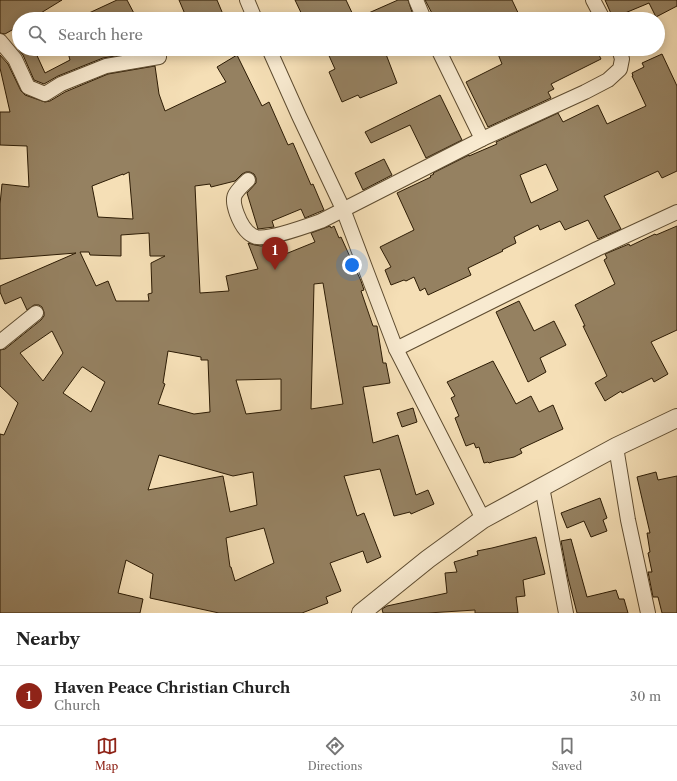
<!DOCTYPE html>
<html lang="en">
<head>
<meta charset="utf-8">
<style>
  :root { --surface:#fff; --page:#f6f6f6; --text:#222; --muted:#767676; --line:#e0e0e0; --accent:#8f2418 }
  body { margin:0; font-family:"Libre Caslon Text",serif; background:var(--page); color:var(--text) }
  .you { position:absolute; left:352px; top:265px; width:14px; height:14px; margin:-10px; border:3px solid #fff; border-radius:50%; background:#1a73e8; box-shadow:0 0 0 6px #1a73e833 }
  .badge { display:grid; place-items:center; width:26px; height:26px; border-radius:50%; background:var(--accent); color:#fff; font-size:13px; font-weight:700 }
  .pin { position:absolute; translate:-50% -33px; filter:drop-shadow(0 1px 2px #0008) }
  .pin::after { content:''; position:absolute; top:21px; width:14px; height:12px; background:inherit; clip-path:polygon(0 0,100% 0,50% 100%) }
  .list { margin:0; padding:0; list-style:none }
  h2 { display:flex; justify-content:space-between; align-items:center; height:52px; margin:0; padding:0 16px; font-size:17px }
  h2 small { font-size:13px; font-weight:400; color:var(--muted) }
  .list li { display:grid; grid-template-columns:26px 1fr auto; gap:12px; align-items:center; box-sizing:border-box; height:60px; padding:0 16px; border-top:1px solid var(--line) }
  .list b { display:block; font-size:15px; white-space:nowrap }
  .list p { margin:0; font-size:13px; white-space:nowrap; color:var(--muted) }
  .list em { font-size:13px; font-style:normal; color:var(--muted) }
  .icon { flex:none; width:22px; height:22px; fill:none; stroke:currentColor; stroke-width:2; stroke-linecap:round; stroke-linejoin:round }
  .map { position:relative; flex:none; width:677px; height:613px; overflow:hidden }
  .search { position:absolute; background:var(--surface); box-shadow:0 2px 10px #0003; left:12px; right:12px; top:12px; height:44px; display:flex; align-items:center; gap:10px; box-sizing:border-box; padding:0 14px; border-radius:22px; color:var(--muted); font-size:15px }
  .sheet { height:112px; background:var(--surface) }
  nav { display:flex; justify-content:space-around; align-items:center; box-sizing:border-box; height:56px; border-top:1px solid var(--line); background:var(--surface); font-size:11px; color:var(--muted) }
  nav a { display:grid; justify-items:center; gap:2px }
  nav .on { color:var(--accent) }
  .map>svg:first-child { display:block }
  .building { fill:#958161; stroke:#2c1b04; fill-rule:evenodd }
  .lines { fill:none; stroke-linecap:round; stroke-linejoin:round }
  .minor-casing { stroke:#5e4c30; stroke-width:16 }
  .tertiary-casing { stroke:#5e4c30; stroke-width:20 }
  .minor { stroke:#f8ead0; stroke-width:14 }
  .tertiary { stroke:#f8ead0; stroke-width:18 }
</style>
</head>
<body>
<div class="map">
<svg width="677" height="613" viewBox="0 0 677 613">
  <rect width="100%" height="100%" fill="#f5dfb6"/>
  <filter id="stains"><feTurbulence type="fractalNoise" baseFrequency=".005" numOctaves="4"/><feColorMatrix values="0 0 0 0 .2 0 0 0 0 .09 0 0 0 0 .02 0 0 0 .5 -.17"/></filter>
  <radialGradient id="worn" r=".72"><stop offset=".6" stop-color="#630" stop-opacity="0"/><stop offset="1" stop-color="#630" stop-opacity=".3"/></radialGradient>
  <g class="building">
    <path d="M0 0H62L31 19H19V26L5 34 0 33Z"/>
    <path d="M117 0H127L137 19H76Z"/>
    <path d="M179 0H217L225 19H187Z"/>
    <path d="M295 0H346L355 19 398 0H408L413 15 403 19H304Z"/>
    <path d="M425 0H512L521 19H435Z"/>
    <path d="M605 0H677V6L656 17 649 3 613 18Z"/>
    <path d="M18 49H34L45 73 70 60 67 49 152 50 103 58 58 76 44 84 34 80 23 55Z"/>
    <path d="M326 49H384L397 83 360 98 358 95 342 102 329 72 335 69Z"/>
    <path d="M496 49H596L601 59 551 84 554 89 548 92 551 98 488 127 466 82 502 64Z"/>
    <path d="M662 54 677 86V171L662 178 658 171 604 196 621 229 598 239 588 220 565 230 560 221 540 230 538 225 514 237 516 243 502 250 503 251 468 268 471 275 428 295 425 288 420 291 414 277 406 281 404 280 391 285 385 270 391 267 380 247 414 230 397 193 431 177 430 176 434 174 433 173 469 155V156L497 144 496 142 558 113 563 122 598 105 607 124 646 106 632 76H633L632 73 644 67 642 63ZM546 164 558 190 531 203 520 175Z"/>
    <path d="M0 55 8 64 21 91 25 95 45 102 50 101 65 92 108 74 155 66 159 94 165 111 226 82 217 67 237 55 262 106 269 102 288 145 293 143 311 185 313 184 324 210 305 218 301 209 272 221 274 227 258 229 247 193 256 183V178L254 174 250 172H246L242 174 235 181 211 187 210 184 195 186 200 293 229 291 226 276 258 269 248 243 255 245 261 246 279 243 283 255 315 242 311 233 330 226 331 228 334 226 339 238 341 237 361 281 364 290 361 291 373 326H377L383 363H386L390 383 363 387 373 443 398 435 416 495 428 490 434 504 411 514 410 512 394 516 380 469 344 476 357 516 364 513 381 557 367 563 363 551 330 563 341 591 326 597 328 603 302 613H219L150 598 153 574 126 560 118 593 143 599 140 613H0V434L4 435 18 403 0 386V350L5 349 41 320 44 316V312L42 307 39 305H34L27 310 21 297 5 304 0 292V286L76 253 0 259V204L2 184 29 187 27 146 0 145V112H10L0 68ZM129 172 133 219 98 217 92 186 123 174V175ZM149 233 150 256H165L151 263 152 293 148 294 149 301H116L108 281 96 286 80 252H89L90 255 121 256V235ZM323 283 343 404 311 409 314 284ZM52 331 63 353 43 381 20 353ZM168 351 201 357V360H208L210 412 194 414 158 404 165 384 163 383ZM82 367H83L105 382 91 412 63 393ZM281 379V410L246 414 236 380ZM159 455 233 476 253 472 257 505 230 512 223 476 148 490ZM264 528 274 563 235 581 231 567H230L226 538Z"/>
    <path d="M440 95 462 140 426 158 410 125 371 143 365 132Z"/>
    <path d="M384 159 392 175 363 190 355 173Z"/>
    <path d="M677 226V330L651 342 668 374 654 382 652 378 622 393 621 391 605 401 595 383 607 376 583 326H585L575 305 615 284 604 260 607 258 605 254 629 244 630 246 655 234 656 235Z"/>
    <path d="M519 301 534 331 554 321 566 345 540 358 546 372 528 382 496 312Z"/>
    <path d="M493 361 516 404 531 396 539 412 553 405 563 429 520 449 522 453 514 457 495 461 489 463 488 462 484 463 479 447 476 448 474 443 466 446 455 418 459 416 451 398 455 396 447 382Z"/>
    <path d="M413 408 417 422 402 427 397 413Z"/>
    <path d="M656 472 658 480 677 476V613H662L658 597H653L648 572H652L648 553 650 552 647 533H650L637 477Z"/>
    <path d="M600 498 607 518 603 520 607 531 591 537 584 521 567 528 561 513Z"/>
    <path d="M536 537 545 574 523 580 525 596 516 597 518 613H475V610L428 613H383L382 609 387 606 447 593 445 573 457 572 454 562 478 555 477 551 492 548Z"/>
    <path d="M571 539 587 597 616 590 619 599H624L628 613H577L568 578 561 541Z"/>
  </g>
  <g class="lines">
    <g class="minor-casing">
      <g id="minor">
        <path d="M247 0 255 19"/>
        <path d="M416 0 424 19"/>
        <path d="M593 0 603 19"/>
        <path d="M0 41 15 59 28 87 45 94 61 84 106 66 159 57"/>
        <path d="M269 49 299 116 343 209 366 270 396 349 483 519"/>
        <path d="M438 49 482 139"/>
        <path d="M248 180C235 193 230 195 237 214 240 222 246 234 256 237 269 240 307 226 321 221L482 139 585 92 608 80 620 69 622 59 619 49"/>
        <path d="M0 342 36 313"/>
        <path d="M396 349 597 249 677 212"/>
        <path d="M616 447 628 520 648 613"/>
        <path d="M542 487 566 613"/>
      </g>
    </g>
    <g class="tertiary-casing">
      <path id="tertiary" d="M361 613 428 559 483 519 616 447 677 418"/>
    </g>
    <use href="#minor" class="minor"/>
    <use href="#tertiary" class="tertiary"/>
  </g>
  <rect width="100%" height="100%" filter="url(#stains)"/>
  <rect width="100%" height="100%" fill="url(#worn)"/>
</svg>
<div class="you"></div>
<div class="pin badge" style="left:275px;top:270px">1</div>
<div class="search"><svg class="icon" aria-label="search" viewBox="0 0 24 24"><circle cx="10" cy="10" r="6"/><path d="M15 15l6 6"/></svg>Search here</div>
</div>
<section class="sheet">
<h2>Nearby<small></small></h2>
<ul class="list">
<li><span class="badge">1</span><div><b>Haven Peace Christian Church</b><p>Church</p></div><em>30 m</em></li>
</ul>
</section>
<nav>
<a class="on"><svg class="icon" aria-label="map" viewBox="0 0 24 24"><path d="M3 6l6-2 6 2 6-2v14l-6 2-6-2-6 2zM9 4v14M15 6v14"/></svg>Map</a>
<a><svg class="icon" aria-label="directions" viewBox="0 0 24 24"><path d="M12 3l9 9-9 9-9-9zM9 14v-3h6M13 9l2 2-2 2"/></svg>Directions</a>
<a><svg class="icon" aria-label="saved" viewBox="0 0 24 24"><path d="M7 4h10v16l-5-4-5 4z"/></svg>Saved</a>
</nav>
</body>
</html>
